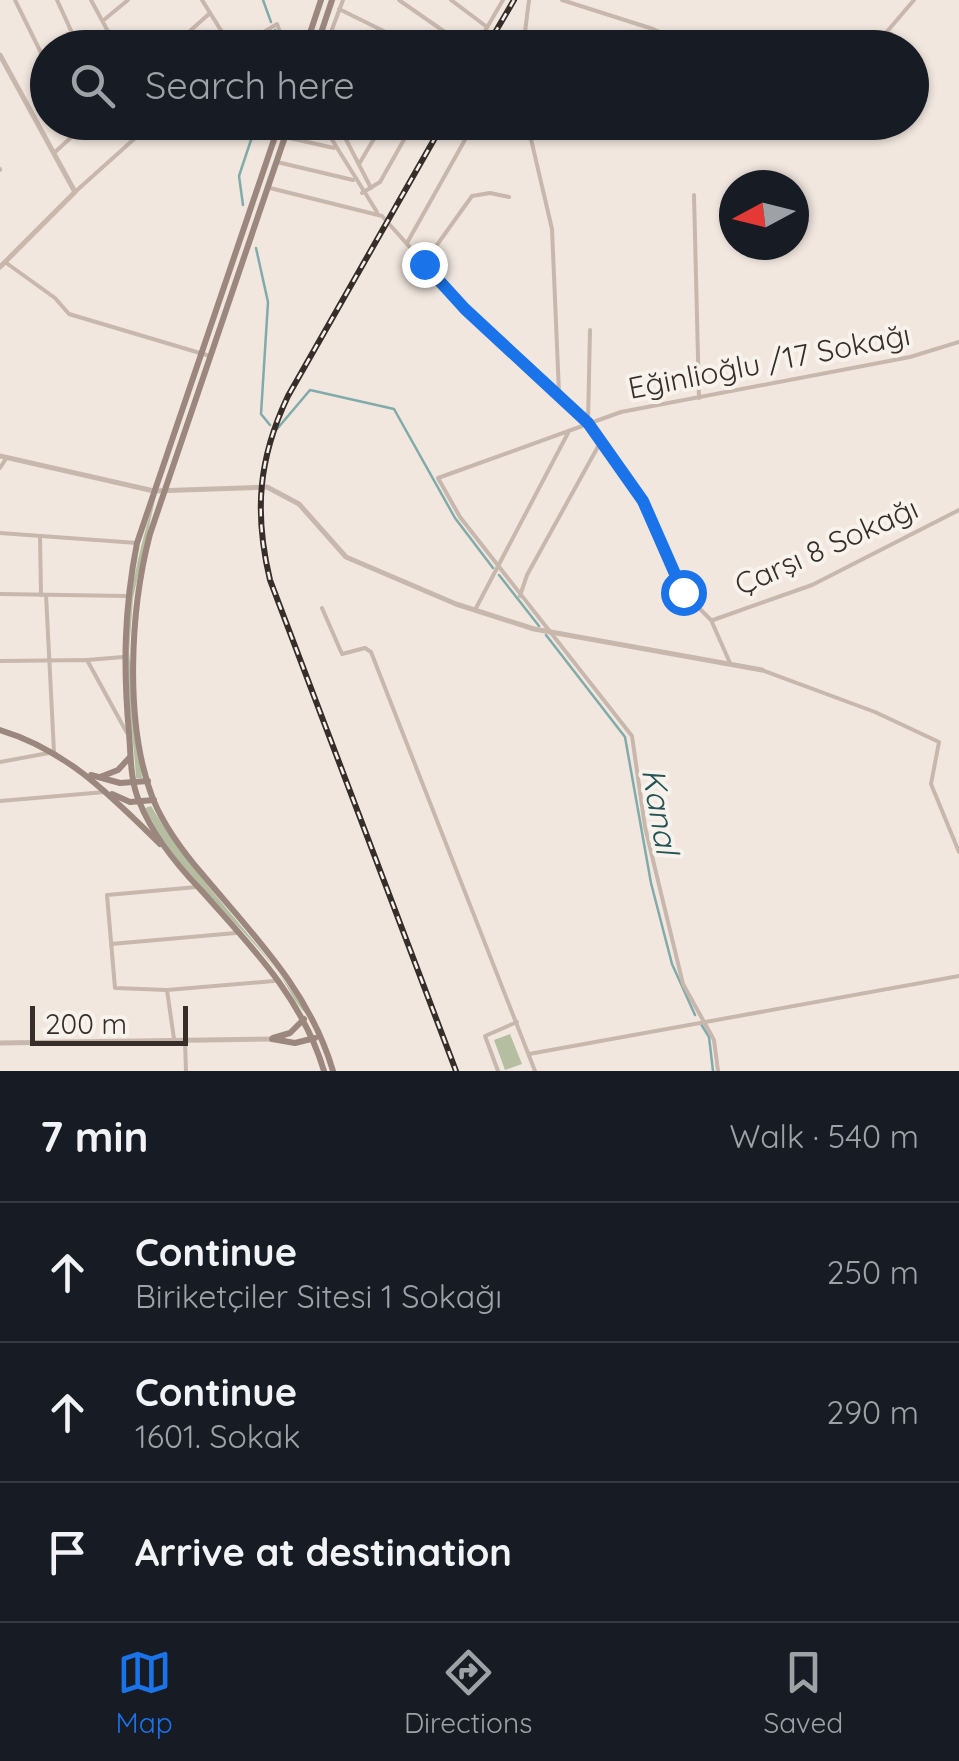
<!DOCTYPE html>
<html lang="en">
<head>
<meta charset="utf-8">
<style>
  :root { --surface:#171b24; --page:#242831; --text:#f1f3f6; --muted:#9ea1a6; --line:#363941; --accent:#1a73e8 }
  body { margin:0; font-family:Quicksand,sans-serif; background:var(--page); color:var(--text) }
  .compass { position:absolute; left:719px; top:170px; width:90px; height:90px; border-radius:50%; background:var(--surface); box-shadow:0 2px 8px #0004; rotate:263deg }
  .scale { position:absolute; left:30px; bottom:25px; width:158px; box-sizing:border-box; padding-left:10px; border:5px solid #372e2a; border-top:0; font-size:28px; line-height:35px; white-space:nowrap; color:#372e2a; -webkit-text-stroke:8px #f8f2ec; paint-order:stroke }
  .stop { position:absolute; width:30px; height:30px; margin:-22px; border:8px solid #1a73e8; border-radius:50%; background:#fff }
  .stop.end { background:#1a73e8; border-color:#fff; box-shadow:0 2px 10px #0008 }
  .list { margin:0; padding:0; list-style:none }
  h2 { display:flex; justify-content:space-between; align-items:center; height:130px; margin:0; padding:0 40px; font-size:42px }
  h2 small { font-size:32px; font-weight:400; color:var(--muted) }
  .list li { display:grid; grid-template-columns:65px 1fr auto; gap:30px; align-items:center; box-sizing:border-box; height:140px; padding:0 40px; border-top:2px solid var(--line) }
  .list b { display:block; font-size:38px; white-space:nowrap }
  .list p { margin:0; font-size:32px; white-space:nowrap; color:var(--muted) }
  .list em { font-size:32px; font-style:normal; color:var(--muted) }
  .icon { flex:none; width:55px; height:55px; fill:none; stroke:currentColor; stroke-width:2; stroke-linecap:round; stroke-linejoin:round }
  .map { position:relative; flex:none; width:959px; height:1071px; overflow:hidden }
  .search { position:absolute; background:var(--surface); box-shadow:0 2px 8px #0004; left:30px; right:30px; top:30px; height:110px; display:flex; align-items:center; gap:25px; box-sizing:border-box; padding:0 35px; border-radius:55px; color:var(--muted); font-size:38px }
  .sheet { height:550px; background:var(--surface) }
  nav { display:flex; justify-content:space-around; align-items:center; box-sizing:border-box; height:140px; border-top:2px solid var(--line); background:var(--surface); font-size:28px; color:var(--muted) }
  nav a { display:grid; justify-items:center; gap:5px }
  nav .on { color:var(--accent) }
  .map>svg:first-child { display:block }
  .green { fill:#b6bea1 }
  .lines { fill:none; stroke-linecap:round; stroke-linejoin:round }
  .stream { stroke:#81abaa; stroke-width:2.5 }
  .minor { stroke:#c8b7ac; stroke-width:4 }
  .tertiary { stroke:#c8b7ac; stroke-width:5 }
  .secondary { stroke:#9b877e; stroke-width:6 }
  .rail-casing { stroke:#372e2a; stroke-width:6 }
  .rail { stroke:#f8f2ec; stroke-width:2.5; stroke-dasharray:8; stroke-linecap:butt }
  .route { stroke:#1a73e8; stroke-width:12 }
  .labels { text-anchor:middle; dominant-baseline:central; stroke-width:8; stroke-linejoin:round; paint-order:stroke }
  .street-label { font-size:30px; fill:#372e2a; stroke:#f8f2ec }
  .water-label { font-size:32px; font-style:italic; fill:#245454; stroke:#f8f2ec }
</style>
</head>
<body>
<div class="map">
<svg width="959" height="1071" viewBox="0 0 959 1071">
  <rect width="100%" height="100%" fill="#f1e7df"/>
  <g class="green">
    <path d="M156 495 133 598 129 652 142 778H136C134 742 128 706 127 670 124 610 138 551 156 495Z"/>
    <path d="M151 806C195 881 261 940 307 1014 297 1008 287 984 277 971 235 917 175 871 145 808Z"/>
    <path d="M510 1034 522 1064 505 1070 494 1040Z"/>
  </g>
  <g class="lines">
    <g class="stream">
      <path d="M263 0 271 22"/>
      <path d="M275 30 283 48"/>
      <path d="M243 205 239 176 257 122"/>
      <path d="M256 248 268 302 261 414 270 425"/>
      <path d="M277 429 310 390 394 409 455 518 493 568"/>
      <path d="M499 575 539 626"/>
      <path d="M546 635 625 737 651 883 672 964 695 1015"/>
      <path d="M701 1024 709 1037 713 1071"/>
    </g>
    <g class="minor">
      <path d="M15 0 48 67"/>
      <path d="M57 0 79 48"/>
      <path d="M91 0 117 48"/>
      <path d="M202 0 232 48"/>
      <path d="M399 0 468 48"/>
      <path d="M451 0 487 27"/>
      <path d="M562 0 653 29 694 48"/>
      <path d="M339 9 418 48"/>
      <path d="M105 19 128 0"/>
      <path d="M334 36 357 48"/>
      <path d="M171 48 210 13"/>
      <path d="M237 48 277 24 286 48"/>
      <path d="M325 48 343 0"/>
      <path d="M475 48 503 0"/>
      <path d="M523 48 529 0"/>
      <path d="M873 48 914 0"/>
      <path d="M321 122 377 212"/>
      <path d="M337 122 371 188"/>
      <path d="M527 122 552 229 559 393"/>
      <path d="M812 122 848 138 855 136 859 122"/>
      <path d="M285 137 334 148"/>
      <path d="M345 137 354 122"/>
      <path d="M54 153 88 122"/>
      <path d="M277 162 353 180"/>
      <path d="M359 164 384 122"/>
      <path d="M0 169V170"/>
      <path d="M270 188 382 216 465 309 559 393 588 423 640 497 683 592 711 620 730 663"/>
      <path d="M75 192 153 122"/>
      <path d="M362 193 380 182 414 122"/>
      <path d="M694 195 699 398"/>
      <path d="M407 243 475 122"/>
      <path d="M5 262 55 298 69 314 210 356"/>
      <path d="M424 263 472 196 490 193 509 197"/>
      <path d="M588 423 590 330"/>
      <path d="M0 468 7 457"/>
      <path d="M0 533 137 543"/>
      <path d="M40 536 41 595"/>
      <path d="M0 594 127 596"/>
      <path d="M520 596 527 575 600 443"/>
      <path d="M322 608 342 654 365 648 371 652 535 1071"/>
      <path d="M475 610 568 433"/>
      <path d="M713 620 812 585 959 510"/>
      <path d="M87 660 123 657"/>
      <path d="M0 661 87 660 127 733"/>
      <path d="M762 670 875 712 939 742 931 784 959 852"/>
      <path d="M0 762 54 752 46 595"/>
      <path d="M0 801 105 792"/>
      <path d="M197 887 107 895 115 988 167 990 274 981"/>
      <path d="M111 944 236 933"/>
      <path d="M167 990 174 1039"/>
      <path d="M185 1041 186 1071"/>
      <path d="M529 1054 959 976"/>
      <path d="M498 1071 485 1036 517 1022"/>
      <path d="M718 1071 714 1040 683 984 645 827 632 736 460 517 438 478 621 412 910 357 959 342"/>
    </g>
    <g class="tertiary">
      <path d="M0 55 75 192 0 267"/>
      <path d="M0 456 154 491 267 487 299 504 346 557 456 604 534 629 762 670"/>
      <path d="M0 1043 272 1039"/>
    </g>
    <g class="secondary">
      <path d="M305 48 321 0"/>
      <path d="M316 48 332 0"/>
      <path d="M280 122 137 543C124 609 123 667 129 733 131 756 130 780 139 801 152 834 176 864 200 889 250 945 302 997 324 1071"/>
      <path d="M290 122 150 534C130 610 124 724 153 799 164 826 184 853 203 875 255 937 310 992 333 1071"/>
      <path d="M0 730C67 750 111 796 160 844"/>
      <path d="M91 775 120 783 148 781"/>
      <path d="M100 777 118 770 130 757"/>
      <path d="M112 794 130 802 154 800"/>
      <path d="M273 1038 290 1033 304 1019"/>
      <path d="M272 1039 295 1043 315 1038"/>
    </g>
    <g class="rail-casing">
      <g id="rail">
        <path d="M486 48 514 0"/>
        <path d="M444 122 288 396C258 459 254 513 270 580L456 1071"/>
      </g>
    </g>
    <use href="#rail" class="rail"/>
  </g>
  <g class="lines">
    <path class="route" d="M424 264 465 309 588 423 643 501 683 592"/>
  </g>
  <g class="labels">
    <g class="street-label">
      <text transform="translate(769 361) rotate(-11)">Eğinlioğlu /17 Sokağı</text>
      <text transform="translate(826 546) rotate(-24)">Çarşı 8 Sokağı</text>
    </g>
    <g class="water-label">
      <text transform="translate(661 811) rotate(80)">Kanal</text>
    </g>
  </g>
</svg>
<svg class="compass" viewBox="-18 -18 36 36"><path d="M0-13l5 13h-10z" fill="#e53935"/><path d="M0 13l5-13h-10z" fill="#9ea1a6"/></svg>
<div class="scale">200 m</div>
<div class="stop" style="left:683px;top:592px"></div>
<div class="stop end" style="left:424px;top:264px"></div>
<div class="search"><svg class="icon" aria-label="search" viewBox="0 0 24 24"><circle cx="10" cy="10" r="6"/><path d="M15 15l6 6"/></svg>Search here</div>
</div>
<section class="sheet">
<h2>7 min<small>Walk · 540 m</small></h2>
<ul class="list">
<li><svg class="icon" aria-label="ahead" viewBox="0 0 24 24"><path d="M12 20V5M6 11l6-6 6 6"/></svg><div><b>Continue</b><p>Biriketçiler Sitesi 1 Sokağı</p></div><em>250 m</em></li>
<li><svg class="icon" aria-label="ahead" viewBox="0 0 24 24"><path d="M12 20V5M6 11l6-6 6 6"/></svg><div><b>Continue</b><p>1601. Sokak</p></div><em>290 m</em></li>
<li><svg class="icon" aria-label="arrive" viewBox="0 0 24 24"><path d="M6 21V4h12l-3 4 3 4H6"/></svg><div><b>Arrive at destination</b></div></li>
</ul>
</section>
<nav>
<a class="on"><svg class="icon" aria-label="map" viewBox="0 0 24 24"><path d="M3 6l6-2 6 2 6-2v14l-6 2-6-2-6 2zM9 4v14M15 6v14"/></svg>Map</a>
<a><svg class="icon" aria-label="directions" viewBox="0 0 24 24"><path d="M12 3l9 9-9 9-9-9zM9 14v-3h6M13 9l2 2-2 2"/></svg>Directions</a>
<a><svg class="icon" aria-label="saved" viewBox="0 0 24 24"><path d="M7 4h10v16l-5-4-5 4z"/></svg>Saved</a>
</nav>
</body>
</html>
